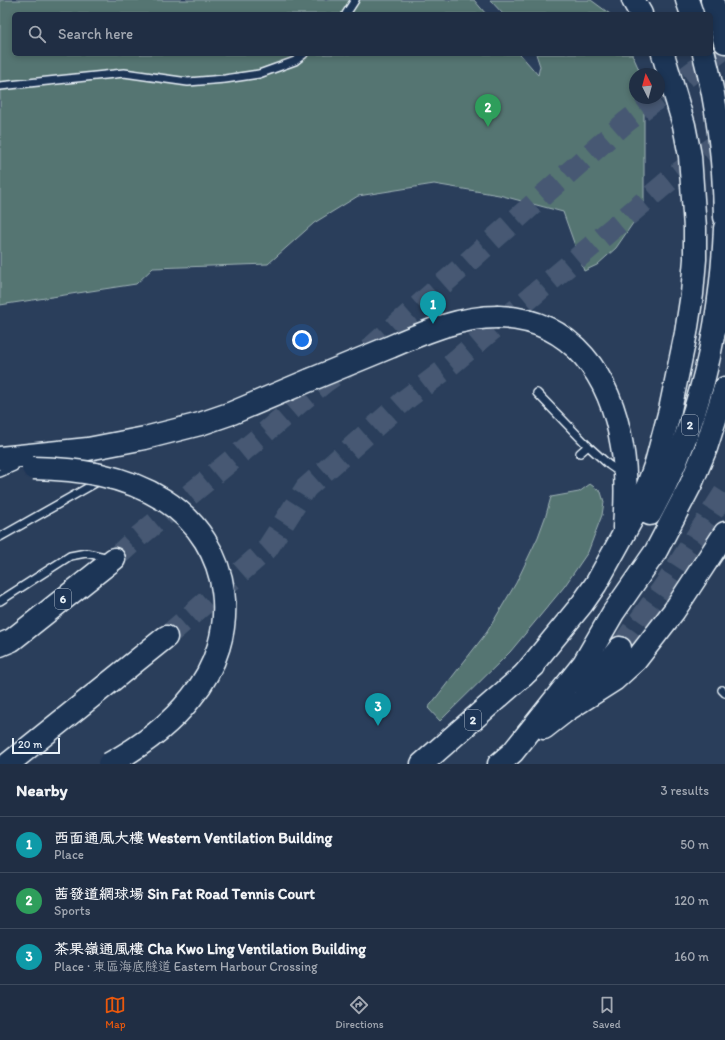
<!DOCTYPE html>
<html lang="en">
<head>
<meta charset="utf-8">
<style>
  :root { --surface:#202e44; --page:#2d3a4f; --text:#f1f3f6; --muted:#a2a8b2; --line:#3d4a5d; --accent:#ea580c }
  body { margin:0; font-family:Itim,"LXGW WenKai TC",sans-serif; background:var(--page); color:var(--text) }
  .compass { position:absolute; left:629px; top:68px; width:36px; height:36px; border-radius:50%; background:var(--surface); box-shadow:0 2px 6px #0003; rotate:354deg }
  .scale { position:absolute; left:12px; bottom:10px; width:48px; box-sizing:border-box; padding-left:4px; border:2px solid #e8f1f8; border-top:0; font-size:11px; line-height:14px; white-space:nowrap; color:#e8f1f8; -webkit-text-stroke:3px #1d3557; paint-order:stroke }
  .you { position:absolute; left:302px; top:340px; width:14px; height:14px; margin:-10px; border:3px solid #fff; border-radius:50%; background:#1a73e8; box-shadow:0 0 0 6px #1a73e833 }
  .badge { display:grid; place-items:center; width:26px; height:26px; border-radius:50%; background:var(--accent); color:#fff; font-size:13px; font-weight:700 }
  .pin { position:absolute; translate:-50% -33px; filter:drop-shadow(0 1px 2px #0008) }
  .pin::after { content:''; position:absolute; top:21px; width:14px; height:12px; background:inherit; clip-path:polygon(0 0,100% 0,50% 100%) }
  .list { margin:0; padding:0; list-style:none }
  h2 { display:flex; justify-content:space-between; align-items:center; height:52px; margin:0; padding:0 16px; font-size:17px }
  h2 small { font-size:13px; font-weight:400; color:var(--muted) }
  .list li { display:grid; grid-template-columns:26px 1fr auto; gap:12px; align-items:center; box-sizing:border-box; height:56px; padding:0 16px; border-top:1px solid var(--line) }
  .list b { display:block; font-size:15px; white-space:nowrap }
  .list p { margin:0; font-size:13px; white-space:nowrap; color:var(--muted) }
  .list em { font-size:13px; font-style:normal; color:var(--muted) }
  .icon { flex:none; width:22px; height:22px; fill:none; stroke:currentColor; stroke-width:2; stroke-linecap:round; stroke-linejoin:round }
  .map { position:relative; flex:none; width:725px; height:764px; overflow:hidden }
  .search { position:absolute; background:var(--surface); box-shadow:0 2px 6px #0003; left:12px; right:12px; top:12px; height:44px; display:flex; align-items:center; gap:10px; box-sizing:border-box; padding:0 14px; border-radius:6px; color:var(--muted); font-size:15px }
  .sheet { height:220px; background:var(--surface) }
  nav { display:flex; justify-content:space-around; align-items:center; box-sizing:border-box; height:56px; border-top:1px solid var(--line); background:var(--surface); font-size:11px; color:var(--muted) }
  nav a { display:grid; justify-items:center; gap:2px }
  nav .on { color:var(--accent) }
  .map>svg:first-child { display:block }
  .green { fill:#557472; stroke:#9eb2b5 }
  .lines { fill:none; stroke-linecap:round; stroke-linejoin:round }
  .highway-tunnel { stroke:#465973; stroke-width:22; stroke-dasharray:22 11; stroke-linecap:butt }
  .lane-casing { stroke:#e8f1f8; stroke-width:10 }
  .highway-casing { stroke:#e8f1f8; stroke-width:25 }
  .lane { stroke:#1d3557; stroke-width:7 }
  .highway { stroke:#1d3557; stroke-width:22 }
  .highway-bridge-casing { stroke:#e8f1f8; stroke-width:25; stroke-linecap:butt }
  .highway-bridge { stroke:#1d3557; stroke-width:22 }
  .labels { text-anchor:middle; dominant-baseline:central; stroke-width:3.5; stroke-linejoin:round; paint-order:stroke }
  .shield { fill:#1d3557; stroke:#abb9c8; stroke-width:1 }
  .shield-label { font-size:12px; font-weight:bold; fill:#e8f1f8 }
</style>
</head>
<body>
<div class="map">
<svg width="725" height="764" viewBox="0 0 725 764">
  <rect width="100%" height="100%" fill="#2a3e5b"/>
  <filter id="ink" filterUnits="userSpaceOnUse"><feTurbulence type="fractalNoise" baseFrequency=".025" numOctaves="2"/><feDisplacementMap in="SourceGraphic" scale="8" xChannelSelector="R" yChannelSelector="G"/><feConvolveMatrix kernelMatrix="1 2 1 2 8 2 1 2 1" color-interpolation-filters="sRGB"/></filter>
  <g filter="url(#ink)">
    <g class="green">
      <path d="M0 0H474L486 14H14V54H520L538 75 540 66 536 54H632L641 74H635V98H644V207L616 248 597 265 584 271 563 212 499 195 434 184 358 196 314 223 268 264 153 268 136 284 0 305Z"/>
      <path d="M490 0H591L610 14H503Z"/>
      <path d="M590 484 601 492 604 502 602 515 588 552 564 587 510 652 440 721 428 708 487 632 516 583 538 537 546 515 551 497 579 492Z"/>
    </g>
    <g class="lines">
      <g class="highway-tunnel">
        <path d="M659 97 725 48"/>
        <path d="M114 559 138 537 260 437 299 403 326 381 356 361 626 122 658 98"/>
        <path d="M166 637 267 549 306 488 405 400 442 372 677 174 725 138"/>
        <path d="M620 648 668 581 725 492"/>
      </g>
      <g class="lane-casing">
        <g id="lane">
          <path d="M346 14 355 0"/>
          <path d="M0 86 124 73 188 82 225 79 259 74 295 61 304 54"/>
          <path d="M537 393 588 446"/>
          <path d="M580 453 588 446 609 465 622 474"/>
          <path d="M0 473 14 467"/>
          <path d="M0 537 101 480"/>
          <path d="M0 601 70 556 86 553 110 558"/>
          <path d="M722 690 725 693"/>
        </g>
      </g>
      <g class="highway-casing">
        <g id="highway">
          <path d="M633 0 641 14"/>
          <path d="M687 0 692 14"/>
          <path d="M712 0 725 42"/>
          <path d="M704 54C718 107 724 162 725 217"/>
          <path d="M498 317C573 319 611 377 622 446 627 473 626 501 624 528"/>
          <path d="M0 458 88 449 145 438 200 424 232 413 310 380"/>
          <path d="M650 514C699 427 721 328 725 228"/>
          <path d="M0 645 12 640 114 559"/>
          <path d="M523 676 582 604 596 584 637 510 648 485 656 463 670 410 686 333 692 294 695 259V228L690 156 684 125 663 54"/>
          <path d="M585 689 620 648"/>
          <path d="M544 728 567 710 614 680 636 660 674 611 725 533"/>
          <path d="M8 764 166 637"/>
          <path d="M422 764 534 666"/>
          <path d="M499 764 513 752 584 663 613 613 656 551 691 484 706 448 725 388"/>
        </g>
      </g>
      <use href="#lane" class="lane"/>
      <use href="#highway" class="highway"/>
      <g class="highway-bridge-casing">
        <g id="highway-bridge">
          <path d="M310 380C337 369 363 358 390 347 425 332 459 317 498 317"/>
          <path d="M33 468C79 469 124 475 164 500 234 544 243 636 191 698 169 726 140 747 109 764"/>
        </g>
      </g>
      <use href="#highway-bridge" class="highway-bridge"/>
    </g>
  </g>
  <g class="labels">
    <g class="shield">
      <rect x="682" y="415" width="16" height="20" rx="3"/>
      <rect x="55" y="589" width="16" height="20" rx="3"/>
      <rect x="465" y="710" width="16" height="20" rx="3"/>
    </g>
    <g class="shield-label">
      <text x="690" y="425">2</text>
      <text x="63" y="599">6</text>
      <text x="473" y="720">2</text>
    </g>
  </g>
</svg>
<svg class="compass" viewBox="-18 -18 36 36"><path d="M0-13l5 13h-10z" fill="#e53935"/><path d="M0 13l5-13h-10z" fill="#a2a8b2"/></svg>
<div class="scale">20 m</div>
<div class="you"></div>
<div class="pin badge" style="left:433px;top:324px;background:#0f9aa8">1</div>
<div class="pin badge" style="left:488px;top:127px;background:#2e9e5b">2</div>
<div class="pin badge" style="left:378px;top:726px;background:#0f9aa8">3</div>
<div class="search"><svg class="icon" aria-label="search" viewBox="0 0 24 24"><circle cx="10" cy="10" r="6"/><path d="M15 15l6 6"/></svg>Search here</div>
</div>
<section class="sheet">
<h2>Nearby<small>3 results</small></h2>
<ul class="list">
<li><span class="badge" style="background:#0f9aa8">1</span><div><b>西面通風大樓 Western Ventilation Building</b><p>Place</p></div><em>50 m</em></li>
<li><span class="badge" style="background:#2e9e5b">2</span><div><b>茜發道網球場 Sin Fat Road Tennis Court</b><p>Sports</p></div><em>120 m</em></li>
<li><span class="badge" style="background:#0f9aa8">3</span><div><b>茶果嶺通風樓 Cha Kwo Ling Ventilation Building</b><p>Place · 東區海底隧道 Eastern Harbour Crossing</p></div><em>160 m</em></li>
</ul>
</section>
<nav>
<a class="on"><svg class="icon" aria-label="map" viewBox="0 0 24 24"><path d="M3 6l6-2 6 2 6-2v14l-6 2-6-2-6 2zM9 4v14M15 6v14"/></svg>Map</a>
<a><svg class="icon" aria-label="directions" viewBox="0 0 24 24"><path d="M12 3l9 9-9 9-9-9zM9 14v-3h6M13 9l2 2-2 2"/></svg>Directions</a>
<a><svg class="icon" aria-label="saved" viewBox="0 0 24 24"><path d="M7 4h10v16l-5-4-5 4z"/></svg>Saved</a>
</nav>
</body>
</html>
